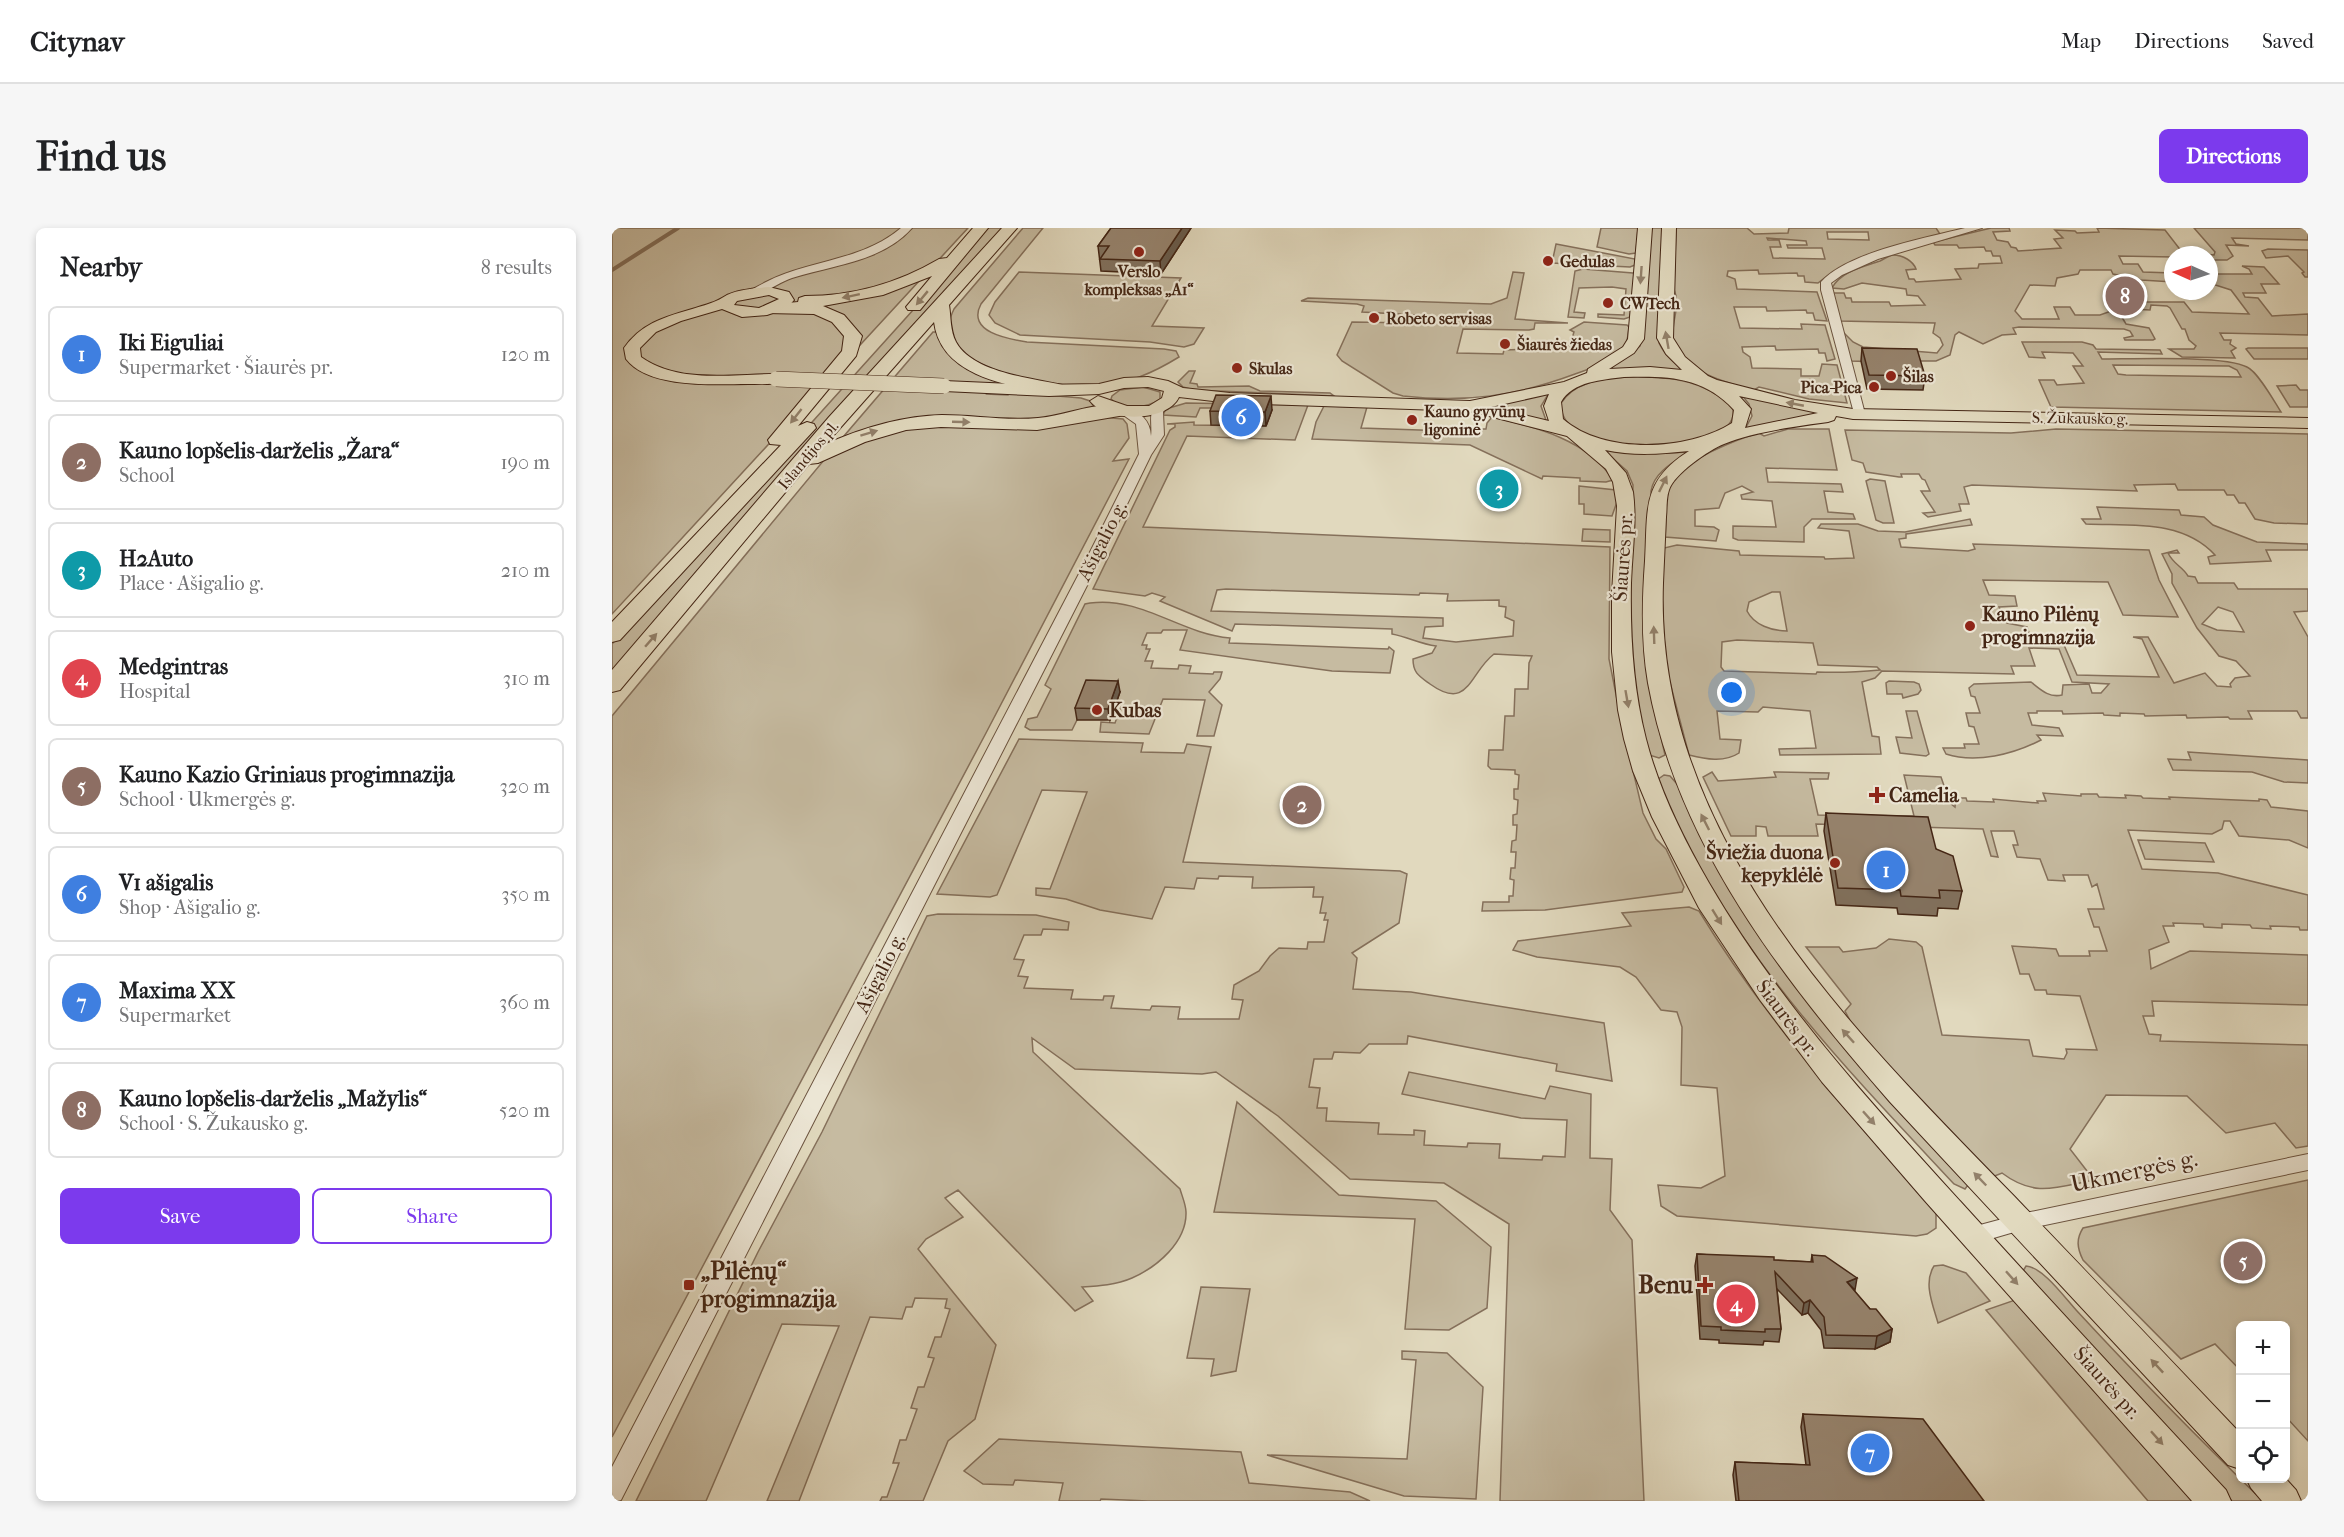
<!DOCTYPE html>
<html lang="en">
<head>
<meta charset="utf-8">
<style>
  :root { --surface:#fff; --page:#f6f6f6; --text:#202124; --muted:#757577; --line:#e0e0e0; --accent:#7c3aed }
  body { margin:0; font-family:"IM FELL French Canon",serif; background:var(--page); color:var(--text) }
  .controls { position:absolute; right:18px; bottom:18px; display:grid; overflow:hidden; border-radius:9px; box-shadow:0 3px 9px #0003 }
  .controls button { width:54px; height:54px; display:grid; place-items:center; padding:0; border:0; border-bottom:2px solid var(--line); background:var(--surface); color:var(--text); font:30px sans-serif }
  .compass { position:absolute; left:1552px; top:18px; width:54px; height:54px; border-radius:50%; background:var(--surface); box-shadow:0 3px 9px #0003; rotate:273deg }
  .you { position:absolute; left:1120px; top:465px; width:21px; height:21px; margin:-15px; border:4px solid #fff; border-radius:50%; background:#1a73e8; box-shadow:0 0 0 9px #1a73e833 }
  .badge { display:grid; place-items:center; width:39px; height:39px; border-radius:50%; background:var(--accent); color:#fff; font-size:20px; font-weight:700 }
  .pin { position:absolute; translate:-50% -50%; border:3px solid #fff; box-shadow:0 2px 6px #0006 }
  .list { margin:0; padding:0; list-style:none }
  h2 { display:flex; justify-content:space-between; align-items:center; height:78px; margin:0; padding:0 24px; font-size:26px }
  h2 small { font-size:20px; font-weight:400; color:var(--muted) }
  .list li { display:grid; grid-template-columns:39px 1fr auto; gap:18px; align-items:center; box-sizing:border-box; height:96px; margin:0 12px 12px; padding:0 12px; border:2px solid var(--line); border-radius:9px }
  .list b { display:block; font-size:22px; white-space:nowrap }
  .list p { margin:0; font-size:20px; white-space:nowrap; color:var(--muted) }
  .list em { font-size:20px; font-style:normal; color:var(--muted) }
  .actions { display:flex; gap:12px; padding:18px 24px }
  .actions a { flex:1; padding:14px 0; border:2px solid var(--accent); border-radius:9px; text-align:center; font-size:21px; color:var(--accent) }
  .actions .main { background:var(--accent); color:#fff }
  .icon { flex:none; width:33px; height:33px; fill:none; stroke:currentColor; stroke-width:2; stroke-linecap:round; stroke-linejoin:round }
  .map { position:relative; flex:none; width:1696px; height:1273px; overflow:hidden; border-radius:9px }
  header { display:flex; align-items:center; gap:36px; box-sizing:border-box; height:84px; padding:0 30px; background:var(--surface); border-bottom:2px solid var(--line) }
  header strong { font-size:28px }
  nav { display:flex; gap:33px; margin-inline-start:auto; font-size:21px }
  .intro { display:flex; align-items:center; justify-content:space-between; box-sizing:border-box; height:144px; padding:0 36px }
  h1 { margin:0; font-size:42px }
  .button { padding:15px 27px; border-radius:9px; background:var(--accent); color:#fff; font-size:21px; font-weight:700 }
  main { display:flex; gap:36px; padding:0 36px }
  aside { flex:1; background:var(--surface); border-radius:9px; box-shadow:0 3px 9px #0003 }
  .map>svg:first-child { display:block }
  .green { fill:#c6bba1; stroke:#85705b; stroke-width:1.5; fill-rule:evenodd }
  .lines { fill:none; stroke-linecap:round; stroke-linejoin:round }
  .stream { stroke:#826d58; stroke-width:4 }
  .minor-casing { stroke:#6b533f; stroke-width:2 }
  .major-casing { stroke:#442615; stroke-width:2 }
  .highway-casing { stroke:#442615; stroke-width:2 }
  .minor { fill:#ece6d5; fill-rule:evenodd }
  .major { fill:#e1d9be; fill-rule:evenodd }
  .highway { fill:#e1d9be; fill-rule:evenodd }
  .major-bridge-casing { stroke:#442615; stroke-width:16; stroke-linecap:butt }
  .major-bridge { stroke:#e1d9be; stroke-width:15 }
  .wall { fill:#81715e; stroke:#442615; stroke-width:1.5 }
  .shaded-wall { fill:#695c4c; stroke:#442615; stroke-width:1.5 }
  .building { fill:#96836d; stroke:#442615; stroke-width:1.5 }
  .oneway { fill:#92806a }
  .poi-dot { fill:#8f2418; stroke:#ece6d5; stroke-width:2 }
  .labels { text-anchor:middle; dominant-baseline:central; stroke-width:4.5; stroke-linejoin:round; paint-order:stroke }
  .far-poi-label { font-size:16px; font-weight:bold; fill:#442615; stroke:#ece6d5; text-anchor:start }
  .far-street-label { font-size:16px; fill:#442615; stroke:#ece6d5 }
  .street-label { font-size:20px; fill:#442615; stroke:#ece6d5 }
  .poi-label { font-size:20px; font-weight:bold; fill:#442615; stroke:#ece6d5; text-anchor:start }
  .near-street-label { font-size:24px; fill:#442615; stroke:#ece6d5 }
  .near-poi-label { font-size:24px; font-weight:bold; fill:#442615; stroke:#ece6d5; text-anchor:start }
</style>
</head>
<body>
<header>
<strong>Citynav</strong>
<nav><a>Map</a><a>Directions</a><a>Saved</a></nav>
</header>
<div class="intro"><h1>Find us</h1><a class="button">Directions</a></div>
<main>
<aside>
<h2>Nearby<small>8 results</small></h2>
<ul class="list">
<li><span class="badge" style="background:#3f7fe0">1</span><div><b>Iki Eiguliai</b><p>Supermarket · Šiaurės pr.</p></div><em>120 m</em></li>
<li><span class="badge" style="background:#8d6e63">2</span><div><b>Kauno lopšelis-darželis „Žara“</b><p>School</p></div><em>190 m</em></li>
<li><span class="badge" style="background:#0f9aa8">3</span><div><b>H2Auto</b><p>Place · Ašigalio g.</p></div><em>210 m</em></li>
<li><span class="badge" style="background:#e0444e">4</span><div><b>Medgintras</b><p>Hospital</p></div><em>310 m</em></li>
<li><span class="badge" style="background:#8d6e63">5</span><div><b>Kauno Kazio Griniaus progimnazija</b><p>School · Ukmergės g.</p></div><em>320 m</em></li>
<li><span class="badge" style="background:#3f7fe0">6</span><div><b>V1 ašigalis</b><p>Shop · Ašigalio g.</p></div><em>350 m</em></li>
<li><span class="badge" style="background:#3f7fe0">7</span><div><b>Maxima XX</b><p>Supermarket</p></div><em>360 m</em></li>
<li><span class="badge" style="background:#8d6e63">8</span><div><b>Kauno lopšelis-darželis „Mažylis“</b><p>School · S. Žukausko g.</p></div><em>520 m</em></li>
</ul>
<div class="actions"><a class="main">Save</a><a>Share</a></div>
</aside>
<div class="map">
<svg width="1696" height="1273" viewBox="0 0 1696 1273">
  <rect width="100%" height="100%" fill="#e1d9be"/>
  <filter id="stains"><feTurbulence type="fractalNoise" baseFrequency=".00333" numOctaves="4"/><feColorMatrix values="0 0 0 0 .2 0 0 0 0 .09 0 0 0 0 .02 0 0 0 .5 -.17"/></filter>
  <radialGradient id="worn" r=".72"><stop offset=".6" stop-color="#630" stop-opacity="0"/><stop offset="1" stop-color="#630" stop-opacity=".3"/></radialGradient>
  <g class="green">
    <path d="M0 0H356L0 386Z"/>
    <path d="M375 0H392L0 445V416Z"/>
    <path d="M411 0H431L369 76C354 104 396 111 415 114L552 121 564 123 567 129C541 145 516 156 485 158 448 161 311 142 342 81Z"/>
    <path d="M989 0H1026L1024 25 1017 26 985 19Z"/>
    <path d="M1038 0H1051L1047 115C1054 130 1065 137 1079 146L994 143 1028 118 1032 100Z"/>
    <path d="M1064 0H1135L1142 6 1176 5 1177 0H1324L1328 6C1288 19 1239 28 1206 55L1193 54 1192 48H1186L1185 45 1147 46 1146 42 1116 43 1115 48 1123 51 1125 61 1205 64 1215 93 1203 92 1201 85H1195L1194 82 1155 83 1154 79H1122L1128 100 1190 101 1189 96 1213 97 1223 131 1215 133 1213 125H1207L1206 121 1164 122 1163 118 1130 119 1131 124 1138 129 1140 140 1189 141V148H1207L1210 136 1225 137 1235 175 1197 171 1147 159 1142 162C1114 155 1057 140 1061 102 1062 87 1068 76 1062 61ZM1215 4H1256L1257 12 1216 11ZM1155 10 1194 13 1195 17H1175L1176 20H1210L1213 31 1161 30 1158 19H1169L1167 12H1156Z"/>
    <path d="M1379 0H1397L1398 3 1381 4 1385 12 1396 14 1399 19 1404 20 1406 23 1449 20 1442 11 1451 10 1443 2 1463 3 1465 5 1487 4 1485 0 1553 2 1570 24 1602 27 1603 24 1582 0H1696V12L1620 10 1624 16 1637 18 1614 17 1621 28 1615 32H1597V27H1561V29L1507 28 1511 36H1526L1531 44 1561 45V54L1529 52 1501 46 1499 42H1468L1466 46 1445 50 1443 58 1418 57 1403 83 1410 91H1447L1442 79H1458L1463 87H1488L1505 81 1514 96 1537 100 1543 111 1541 112H1513L1512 110 1521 108 1518 103 1512 101 1407 99 1401 100 1404 106 1390 107 1371 116 1347 104 1343 107 1338 127 1324 133H1302L1303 135 1238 133 1228 101 1241 114 1251 119 1325 125 1331 117 1328 110 1321 105 1323 95 1227 93 1221 65H1232L1234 70H1239L1240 74H1277L1279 78 1313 77 1306 68 1295 67 1294 61 1250 55 1232 61 1220 60C1229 43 1251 39 1268 33 1272 31 1278 27 1281 27 1291 27 1301 33 1304 41L1294 42 1297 51H1302L1304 54 1349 51 1343 41 1366 40 1367 36 1390 35 1388 28H1381L1379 23H1374L1372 19 1347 20 1345 17H1323L1321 14Z"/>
    <path d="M944 16 1023 31V37L1018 39 940 35Z"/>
    <path d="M1656 21 1696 22V49H1693L1690 45 1692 44 1676 28 1654 30 1650 23Z"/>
    <path d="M1630 38 1652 39 1667 56H1649L1654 65H1631L1633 69 1646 70 1660 88 1696 86V107L1608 105 1612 112H1619L1618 116 1624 120 1619 123 1623 130 1570 129 1557 121H1582L1584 118 1577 112 1573 101H1570L1558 80 1555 78 1539 77 1538 82 1520 81 1516 74H1572L1580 84 1637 86 1619 62 1597 55V46H1640L1637 41Z"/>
    <path d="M971 41 1021 45 1023 48 1018 89 1012 91 986 89V86L1012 87 1014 61 1000 59 967 60 962 84 973 85 972 90 956 89 963 43Z"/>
    <path d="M407 44 569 50 540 98 592 100 582 116 572 119 538 114 408 107 383 95 377 87 383 74Z"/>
    <path d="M901 44 912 45 903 91 956 95H923L922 101 917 102 851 101 845 125 891 126 892 122 950 120 958 117 962 104 958 102 972 94 1015 97 1017 99C1016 106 1016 115 1011 120 1000 133 978 141 963 146 904 168 854 175 791 168L781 165 730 133 725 127 740 94 802 95 805 87 750 84 752 78 745 76 689 73 696 70 879 76 895 70Z"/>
    <path d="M321 104H326L388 154 375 166 396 167 399 164 469 170 478 173 483 180 421 193 333 190 232 208Z"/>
    <path d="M1410 114H1470L1481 117 1484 121 1548 122 1550 126 1486 124 1490 131C1520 131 1613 127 1635 139 1646 144 1662 173 1669 184L1439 179 1427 152H1442L1445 157 1472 155 1461 138H1471L1461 125 1430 124 1433 130 1417 129ZM1501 137 1617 138 1625 142 1629 149 1514 147 1506 146Z"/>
    <path d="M1636 120H1696V131H1642L1634 121Z"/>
    <path d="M577 143H583L578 155 585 156 586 159 637 158 648 163 718 165 722 168 582 162 571 159 566 154Z"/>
    <path d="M1014 148C1048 149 1078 149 1107 168 1115 173 1123 178 1121 188 1119 197 1110 204 1102 207 1069 220 947 228 949 175 963 153 991 151 1014 148Z"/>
    <path d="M1684 157 1688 162H1696V179H1678L1665 158Z"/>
    <path d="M531 159 548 164V171C535 180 511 183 499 171L500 168 508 162Z"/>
    <path d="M937 165 929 178 935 195 869 179Z"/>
    <path d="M1129 166 1212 186 1131 205 1140 188 1137 176Z"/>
    <path d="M574 175 696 177 683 212 575 208 531 299 998 319 997 431 1009 492 1031 585 1044 611 1054 621 1072 659 1070 664 933 682 870 683 871 674H897V668H901L902 652 898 651 899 640H903L904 624H899L900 613 904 612 905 597H901V587L905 586 906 572 902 571V561H906L907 547 903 546V542L879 541 876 538 877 522H891L893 488H902L903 461H916L917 435 920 428 882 426C857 445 857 484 818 456 807 448 801 445 801 431L820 425 824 418C808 416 796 409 780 406V401L623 396 620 403 548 373 553 369 540 365 533 368 481 361 558 202 563 199V196H555L582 194V197L654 198 603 180H588L584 189 551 187 554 181ZM614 361 807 367 808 365 836 366 835 373 887 372V378L894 379 893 389 902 393 901 408 844 414 811 410 813 399 831 398V390L599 383 605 362Z"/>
    <path d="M712 178 755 179 749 200 866 204 867 201H874L875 195 880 189C924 199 976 212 1001 252L994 254 968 253V250L931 248 930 251 858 217 700 211 704 194Z"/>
    <path d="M489 189 511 191 515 196 517 210 501 233 517 231 374 505 0 1209V488L212 232 282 201Z"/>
    <path d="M1176 201H1217L1225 242 1154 240 1156 254 1229 256 1231 264 1212 263 1216 284 1241 286 1243 291H1200L1192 299V314L1126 312 1121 310V298L1164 299 1160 273 1130 271 1129 267 1141 264 1130 258 1113 265 1107 280 1083 282V298L1102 299 1107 302 1104 313 1053 309C1055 291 1051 268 1060 252 1071 233 1125 211 1147 205L1152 208Z"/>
    <path d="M1444 201 1696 206V296L1662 295 1643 291 1633 275H1627L1622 267H1615L1612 262H1566L1563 256 1522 257 1525 263 1360 257 1352 259 1357 276H1347L1349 283 1316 289 1311 285 1323 284 1309 263H1318L1313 252 1310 251 1307 246H1289L1290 249H1287L1254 244 1251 235 1240 232 1233 202 1399 205Z"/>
    <path d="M989 220 1031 226 1077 224C1062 234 1042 244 1039 263V464L1053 527 1047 530 1037 527 1023 471 1017 404 1021 257 1015 243Z"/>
    <path d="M1258 251 1273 253 1282 295H1271L1264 292 1254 253Z"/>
    <path d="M967 258 1004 262 1006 271 1000 288 972 286V276H967Z"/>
    <path d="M1485 279 1567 282 1569 287 1592 289 1601 297 1645 314 1696 316V322H1654L1659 333 1598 336 1596 329 1603 327C1570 291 1518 298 1474 296L1470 291H1489Z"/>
    <path d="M1358 291 1360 297 1294 306V310L1287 311 1289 319 1356 323 1363 321 1361 316 1537 322 1547 352 1566 389 1511 387 1496 354 1371 352 1377 367 1403 368 1405 378 1387 379 1395 395 1415 399 1421 416 1452 417 1465 447 1547 449 1530 411 1521 409H1536L1562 455 1593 445 1605 458 1619 459 1618 456 1623 450 1638 448 1624 433 1607 428 1585 400 1560 355V346L1550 326 1565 322 1567 325H1556C1562 337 1570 338 1576 348L1583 349 1586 355H1622L1626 361H1696V383L1682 384 1696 409V490H1689L1685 483H1636L1640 491H1618L1616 489 1575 490 1574 487 1533 488 1532 486 1508 485V488L1492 487 1491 485 1451 486 1450 483H1425V485H1416L1420 497 1447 500 1451 508 1425 507 1429 512C1402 526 1364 536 1334 526L1331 520H1353L1352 516H1367L1362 499 1357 498 1354 485H1368L1363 469 1359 468 1357 460 1362 456 1419 454C1429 462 1437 470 1450 467L1451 457 1477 456 1480 465H1489L1497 456 1460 454 1447 421 1417 420 1423 438H1399L1402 446 1270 443 1263 450 1250 454 1260 508 1267 509 1269 526 1168 527 1167 521 1204 520 1198 483 1151 479 1146 484 1105 483 1108 511 1129 512 1127 525C1112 535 1093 531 1077 527L1056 447 1049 383 1052 320 1065 317 1127 323 1128 327 1212 329 1213 331 1242 330 1237 303 1206 300 1209 296H1246L1266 303 1293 304ZM1160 364H1168L1175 403C1160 403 1142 397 1135 383L1137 374ZM1606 379 1621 384 1632 404 1605 402 1590 396ZM1125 412 1201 415 1206 437 1265 439 1268 442C1247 444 1227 445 1205 444L1204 446 1112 443 1109 439 1110 414Z"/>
    <path d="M971 301 998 302V314L970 313Z"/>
    <path d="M478 375C529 368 569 406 618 410L617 415 776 421 777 419 782 423 778 445 720 443 568 422 575 402H551L549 405H535L530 417H535L534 421H538L533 433H541L539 440 566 441 567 437 579 438 577 445 601 446 602 444H610L608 451 597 464 610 477 602 508H585L593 472 551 471 537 506 488 504 489 494 503 495 511 473 505 472 507 465 465 492 460 502H418L413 499 416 491 425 489 439 461 433 457 473 376Z"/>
    <path d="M1277 453 1302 454 1307 456 1309 462 1306 466 1291 470 1290 466H1275L1274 455Z"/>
    <path d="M1294 483H1305L1317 526 1314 528 1288 525 1284 509 1300 510Z"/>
    <path d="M407 511 531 515 529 524 572 525 575 516 599 519 571 634 788 643 795 646 787 695 740 725 745 730 741 761 799 764 992 795 1000 853 944 843 945 836 796 808 795 816H757L748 825 722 824 720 831H702L697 859 708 860 705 880H715L714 893 767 895 766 906 802 907V902L813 903 812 917 855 919 856 915 888 916 887 930 930 932 931 928 953 929 955 892 909 890 790 866 797 844 933 871 938 858 979 866 978 930 1000 931 998 982 1020 1012 1032 1273H888L897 996 832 955 738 951 666 888 604 844 590 846 463 841 420 810 421 824 568 961C570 968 574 977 574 984 575 1014 545 1039 520 1050 504 1057 487 1058 470 1059L481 1073 463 1083 346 962 333 970 351 989 314 1011 306 1021 384 1117 363 1191 336 1213 311 1273H268L270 1269H275L287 1235H281L288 1212H294L305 1181 299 1180 306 1159H312L322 1130 316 1129 323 1109H329L338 1081 333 1080 335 1071 303 1070 300 1079H294L290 1091 258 1089 187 1273H155L227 1098 170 1096 94 1273H24L146 1024 210 904 315 688 326 686 424 687 457 694 456 702 431 701 429 707H412L402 731 412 732 406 748 416 749 412 760 461 762 459 771 491 772 492 768H502L499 780 538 782 540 778 568 779 566 791H627L631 772 620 771 622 757 647 743 658 728 667 720 695 721 696 714H712L716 692H712L714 685H708L711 669H701L702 659 640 660 641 649 607 648 606 651 585 650 582 661 553 659 540 691 488 682 454 671 424 667V660L438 661 475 564 430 562 385 667 378 669 325 666Z"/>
    <path d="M1576 524 1696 532V555L1672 554 1640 544 1561 542 1556 531 1579 532Z"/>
    <path d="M1100 544 1106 553 1164 549 1162 544 1217 545 1216 551H1198L1206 587 1302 588 1292 547 1329 549 1338 575 1343 579 1344 570H1354L1355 573 1382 574 1381 571 1426 575 1425 573H1434L1431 565 1469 568V566H1485L1487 569 1514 570 1513 567 1529 568 1531 570 1558 571 1557 569 1647 573V571L1655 572 1659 579 1696 583V620L1677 612 1627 608 1618 593H1612L1610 601 1600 606 1516 602 1530 641 1606 645 1696 667V702H1688L1687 699 1658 698 1659 701 1640 700 1638 697 1610 696V700L1592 699 1591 696 1561 695 1562 698H1551L1557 714 1537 722 1539 741 1578 723 1696 727V777L1540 773 1542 788H1531L1537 806 1549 807 1548 813 1696 817V918L1684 920 1663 895 1614 905 1575 868 1494 867 1458 921 1482 952C1445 959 1423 970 1390 945L1380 949 1243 802 1233 783 1239 776 1194 719H1227L1231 724 1264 720 1277 711 1304 714 1310 719 1330 807 1417 812 1421 828 1452 831 1455 825 1454 821 1485 822 1468 768 1435 766 1434 762H1423L1417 746H1408L1400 718 1444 721 1447 728H1478L1477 723H1495L1487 699H1482L1476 681H1492L1485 656 1480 659 1476 647H1451L1453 653 1436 652 1428 631 1405 629 1401 617H1406L1402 603H1379L1386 629 1379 628 1371 601 1204 596 1206 608H1156L1154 599 1144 598V608H1119L1091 549Z"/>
    <path d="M1052 547 1058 548 1065 556 1142 699 1175 748 1216 799 1356 957 1353 961 1342 956C1245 852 1144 749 1078 621 1066 598 1054 576 1045 552Z"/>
    <path d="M1526 612 1593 615 1602 634 1533 631Z"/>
    <path d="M1077 679 1087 683C1154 793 1240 887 1324 983V1000L1315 1006 1304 1008 1065 988 1049 978 1046 957 1089 960 1113 948 1105 860 1069 857 1070 799 1065 784 1049 782 1024 749 1008 739 925 729 901 722 906 713 1019 698 1010 685Z"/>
    <path d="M625 874 727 967 824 973 879 1019 875 1080 837 1102 793 1101 803 991 602 984Z"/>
    <path d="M1696 952V1213L1674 1189V1098H1628V1142L1603 1116 1569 1131 1471 1032C1465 1020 1464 1011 1471 1000Z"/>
    <path d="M1331 1037 1354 1045 1378 1073 1326 1095C1321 1077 1311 1055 1322 1038Z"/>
    <path d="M1414 1038C1431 1039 1453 1070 1465 1083 1525 1148 1587 1211 1651 1273H1620L1415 1050 1411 1043Z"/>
    <path d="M589 1059 638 1061 624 1143 599 1148 602 1131 575 1130Z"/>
    <path d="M1403 1072 1585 1273H1536L1374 1082Z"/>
    <path d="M790 1123 835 1125 871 1159 864 1271 792 1268 655 1227 795 1231 804 1132 790 1131Z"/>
    <path d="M387 1211 629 1224 637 1255 738 1264 758 1273H536L489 1271 488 1273H447L451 1255 403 1252 401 1257 371 1256 352 1243Z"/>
  </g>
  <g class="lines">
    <path class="stream" d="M0 42 66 0"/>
    <g class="minor-casing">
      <g id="minor">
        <path d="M289 0H300C270 34 221 37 180 50 168 54 158 62 146 66L142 67 137 64C141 60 147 58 152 55 197 31 249 34 289 0Z"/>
        <path d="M1353 0H1370L1266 31 1230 47 1219 55 1253 186 1251 189H1243L1209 62V54C1236 24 1314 10 1353 0Z"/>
        <path d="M549 175 555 179 551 184 552 207 539 227 485 338 9 1272 0 1273V1239L471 338 527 226 524 196 507 184 513 180C529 184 538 192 539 208 541 196 534 181 549 175Z"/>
        <path d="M1696 926V942L1409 1002 1361 1016 1353 1013 1350 1007 1353 1001 1409 986Z"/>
      </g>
    </g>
    <g class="major-casing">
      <g id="major">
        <path d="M1026 0H1040L1032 111 1022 125 997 141 1038 139 1070 142 1054 126 1045 110 1050 0H1064L1061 110 1073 129 1096 148 1105 152 1183 172 1241 181 1696 190V200L1241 191 1224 188 1222 192 1216 194C1186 198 1140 204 1112 216 1097 222 1062 246 1057 262 1054 270 1055 280 1054 289 1053 311 1052 333 1051 355 1042 608 1239 801 1402 968 1478 1047 1553 1126 1628 1205V1241L1616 1237 1278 874C1172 752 1066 619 1036 455 1029 415 1030 374 1033 333 1036 282 1029 253 1077 223 1049 226 1021 228 993 222L1014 245 1021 264C1025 294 1020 325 1019 355 1018 408 1021 460 1034 511 1047 562 1071 610 1097 655 1165 772 1257 873 1348 973 1436 1070 1525 1166 1614 1262L1619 1273H1580L1313 973 1210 854 1148 772 1087 680 1040 589 1021 543 1012 511 1006 482 1000 424V366L1005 278 1001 254 994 241 955 208 857 183 618 175 567 169C555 195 494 194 478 173L486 168 515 178H537L550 170 552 163 536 159 512 160 487 166 437 168 332 163 324 158 332 153 422 157 487 156 512 150 536 149 556 153 571 160 618 165 858 173 952 154 975 145 976 141 1011 119 1016 111ZM1012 149C1055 148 1091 148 1122 182L1120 195C1076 223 992 227 951 191L949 174C961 153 990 152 1012 149ZM937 166 932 178 937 193 879 179ZM1127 168 1206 185 1133 200 1139 181Z"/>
        <path d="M157 59 177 64 182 72 175 80 155 87 130 89 110 81 69 93 44 104 28 120 29 129C67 156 120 146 164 146L172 151 170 154C159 157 147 156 136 156 102 156 37 161 14 131L12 120C34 89 65 87 99 75 105 73 110 70 115 67 127 61 144 60 157 59ZM157 67 167 71 147 80 122 77 125 73Z"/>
        <path d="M1634 1250H1673L1684 1262 1689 1273H1650L1639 1260Z"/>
      </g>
    </g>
    <g class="highway-casing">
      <g id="highway">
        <path d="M361 0H376L308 82H296L294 79 320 48 271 67 211 78 232 87 250 108 244 128 186 198 195 194 202 196 204 200 8 412 0 414V394L169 217 158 216 156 212 230 123 232 108 220 94 202 86 154 85 152 81 154 77 186 74 187 70 193 68C241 68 286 55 327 31L335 30Z"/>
        <path d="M390 0H405L337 77C339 89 338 103 344 114 361 145 420 150 450 157L453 161 450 165 444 166C399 158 329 150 322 94L214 216C250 200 290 188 330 187 362 187 394 193 426 190 454 188 485 172 513 179L515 183 513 187 425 202 329 199 294 202 253 214 206 235 197 236 8 462 0 464V442L217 189Z"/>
      </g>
    </g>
    <use href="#minor" class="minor"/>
    <use href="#major" class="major"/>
    <use href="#highway" class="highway"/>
    <g class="major-bridge-casing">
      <path id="major-bridge" d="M164 151 332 158"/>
    </g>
    <use href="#major-bridge" class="major-bridge"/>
  </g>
  <g class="wall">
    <path d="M499 0H579L549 46 489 43 486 18Z"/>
    <path d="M1250 120 1313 148 1311 162 1255 161 1249 133Z"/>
    <path d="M660 182 654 198 599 197 598 183Z"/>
    <path d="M508 464 498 492H465L463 480Z"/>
    <path d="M1214 585 1324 621 1350 663 1346 681 1326 680 1325 688 1286 686 1285 680 1224 677 1212 603Z"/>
    <path d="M1085 1026 1162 1032 1199 1034 1200 1027 1242 1063 1258 1081 1280 1101 1278 1114 1263 1121 1212 1120 1209 1102 1196 1085 1190 1087 1165 1061 1169 1101 1167 1114 1152 1113 1151 1117 1107 1115V1112L1088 1111 1083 1038Z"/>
    <path d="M1191 1186 1372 1273H1124L1121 1247 1123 1234 1194 1237 1189 1199Z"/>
  </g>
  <g class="shaded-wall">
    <path d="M570 0H579L549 46 548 33Z"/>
    <path d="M659 168 660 182 654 198 653 184Z"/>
    <path d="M506 453 508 464 498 492 496 481Z"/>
    <path d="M1245 1050 1243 1062 1235 1054Z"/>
    <path d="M1198 1072 1196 1085 1190 1087 1192 1075Z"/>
    <path d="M1280 1101 1278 1114 1263 1121 1265 1108Z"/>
  </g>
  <g class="building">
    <path d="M499 0H570L548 33 488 31 497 18H486Z"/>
    <path d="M1250 120 1305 121 1313 148 1257 147Z"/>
    <path d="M604 167 659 168 653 184 598 183Z"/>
    <path d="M474 452 506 453 496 481 463 480Z"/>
    <path d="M1214 585 1316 589 1324 621 1341 628 1350 663 1327 662 1328 670 1289 668 1288 662 1226 660Z"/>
    <path d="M1085 1026 1162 1029V1032L1201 1034 1200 1027 1213 1028 1245 1050 1235 1054 1258 1081H1264L1280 1101 1265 1108 1214 1107 1212 1089 1198 1072 1192 1075 1163 1044 1169 1101H1153V1104L1109 1102V1099L1089 1098Z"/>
    <path d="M1191 1186 1311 1191 1372 1273H1127L1123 1234 1198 1237Z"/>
  </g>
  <defs><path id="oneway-solid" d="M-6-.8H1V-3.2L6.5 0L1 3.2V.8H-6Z" transform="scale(1.5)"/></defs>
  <g class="oneway">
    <use href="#oneway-solid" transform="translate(1029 47) rotate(94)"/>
    <use href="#oneway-solid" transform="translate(239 68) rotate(168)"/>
    <use href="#oneway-solid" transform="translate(310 70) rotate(130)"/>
    <use href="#oneway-solid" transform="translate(1055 112) rotate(-100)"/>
    <use href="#oneway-solid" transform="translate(1183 176) rotate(-169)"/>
    <use href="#oneway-solid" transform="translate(184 188) rotate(128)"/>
    <use href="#oneway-solid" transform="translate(349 194) rotate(2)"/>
    <use href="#oneway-solid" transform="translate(257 205) rotate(-17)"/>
    <use href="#oneway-solid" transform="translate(1051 256) rotate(-64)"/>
    <use href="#oneway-solid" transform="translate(1042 407) rotate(-92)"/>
    <use href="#oneway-solid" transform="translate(39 412) rotate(-49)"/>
    <use href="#oneway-solid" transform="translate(1015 471) rotate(80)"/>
    <use href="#oneway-solid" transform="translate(1093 594) rotate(-117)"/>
    <use href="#oneway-solid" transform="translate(1105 689) rotate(58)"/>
    <use href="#oneway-solid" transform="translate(1236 808) rotate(-132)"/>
    <use href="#oneway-solid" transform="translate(1257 890) rotate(48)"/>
    <use href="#oneway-solid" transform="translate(1368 951) rotate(-134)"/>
    <use href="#oneway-solid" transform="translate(1400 1050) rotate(48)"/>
    <use href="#oneway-solid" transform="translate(1545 1138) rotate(-133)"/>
    <use href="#oneway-solid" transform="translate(1545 1210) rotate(48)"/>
  </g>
  <g class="poi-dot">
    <circle cx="527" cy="24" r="6"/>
    <circle cx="936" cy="33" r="6"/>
    <circle cx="996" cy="75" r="6"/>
    <circle cx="762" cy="90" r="6"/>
    <circle cx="893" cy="116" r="6"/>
    <circle cx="625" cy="140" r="6"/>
    <circle cx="1279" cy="148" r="6"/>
    <circle cx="1262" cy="159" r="6"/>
    <circle cx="800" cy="192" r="6"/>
    <circle cx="1358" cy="398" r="6"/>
    <circle cx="485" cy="482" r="6"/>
    <path d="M1262 558h6v6h6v6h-6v6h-6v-6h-6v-6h6z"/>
    <circle cx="1223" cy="635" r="6"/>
    <rect x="71" y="1051" width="12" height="12" rx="3"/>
    <path d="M1090 1048h6v6h6v6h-6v6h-6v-6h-6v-6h6z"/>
  </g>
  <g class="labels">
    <g class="far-poi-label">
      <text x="948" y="33">Gedulas</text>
      <text x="527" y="43" text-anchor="middle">Verslo<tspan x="527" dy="18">kompleksas „A1“</tspan></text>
      <text x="1008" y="75">CWTech</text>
      <text x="774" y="90">Robeto servisas</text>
      <text x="905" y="116">Šiaurės žiedas</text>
      <text x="637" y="140">Skulas</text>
      <text x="1291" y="148">Šilas</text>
      <text x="1250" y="159" text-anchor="end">Pica-Pica</text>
      <text x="812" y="183">Kauno gyvūnų<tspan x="812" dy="18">ligoninė</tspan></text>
    </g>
    <g class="far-street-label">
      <text transform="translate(1468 190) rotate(1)">S. Žukausko g.</text>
      <text transform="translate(196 227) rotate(-50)">Islandijos pl.</text>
    </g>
    <g class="street-label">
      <text transform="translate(490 313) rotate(-63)">Ašigalio g.</text>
      <text transform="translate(1011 329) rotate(-86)">Šiaurės pr.</text>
      <text transform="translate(268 745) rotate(-63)">Ašigalio g.</text>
      <text transform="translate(1175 790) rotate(53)">Šiaurės pr.</text>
      <text transform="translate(1495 1155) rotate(48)">Šiaurės pr.</text>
    </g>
    <g class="poi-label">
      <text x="1370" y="386">Kauno Pilėnų<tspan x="1370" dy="23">progimnazija</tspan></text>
      <text x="497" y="482">Kubas</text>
      <text x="1277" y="567">Camelia</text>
      <text x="1211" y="624" text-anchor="end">Šviežia duona<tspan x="1211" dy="23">kepyklėlė</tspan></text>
    </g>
    <g class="near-street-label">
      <text transform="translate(1522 943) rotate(-12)">Ukmergės g.</text>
    </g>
    <g class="near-poi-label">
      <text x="89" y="1043">„Pilėnų“<tspan x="89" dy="28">progimnazija</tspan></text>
      <text x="1081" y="1057" text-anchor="end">Benu</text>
    </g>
  </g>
  <rect width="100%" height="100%" filter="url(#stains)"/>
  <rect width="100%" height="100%" fill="url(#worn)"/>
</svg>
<div class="controls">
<button>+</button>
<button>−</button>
<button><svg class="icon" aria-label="locate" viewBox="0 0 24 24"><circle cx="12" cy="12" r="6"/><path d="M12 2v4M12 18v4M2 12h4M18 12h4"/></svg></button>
</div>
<svg class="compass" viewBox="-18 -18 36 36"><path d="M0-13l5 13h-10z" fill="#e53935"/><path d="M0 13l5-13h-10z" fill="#757577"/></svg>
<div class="you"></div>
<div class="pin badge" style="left:1274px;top:642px;background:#3f7fe0">1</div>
<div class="pin badge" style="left:690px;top:577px;background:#8d6e63">2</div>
<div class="pin badge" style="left:887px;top:261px;background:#0f9aa8">3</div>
<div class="pin badge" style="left:1124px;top:1076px;background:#e0444e">4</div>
<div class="pin badge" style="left:1631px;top:1033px;background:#8d6e63">5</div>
<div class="pin badge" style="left:629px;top:189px;background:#3f7fe0">6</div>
<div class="pin badge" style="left:1258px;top:1225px;background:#3f7fe0">7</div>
<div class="pin badge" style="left:1513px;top:68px;background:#8d6e63">8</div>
</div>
</main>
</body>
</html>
